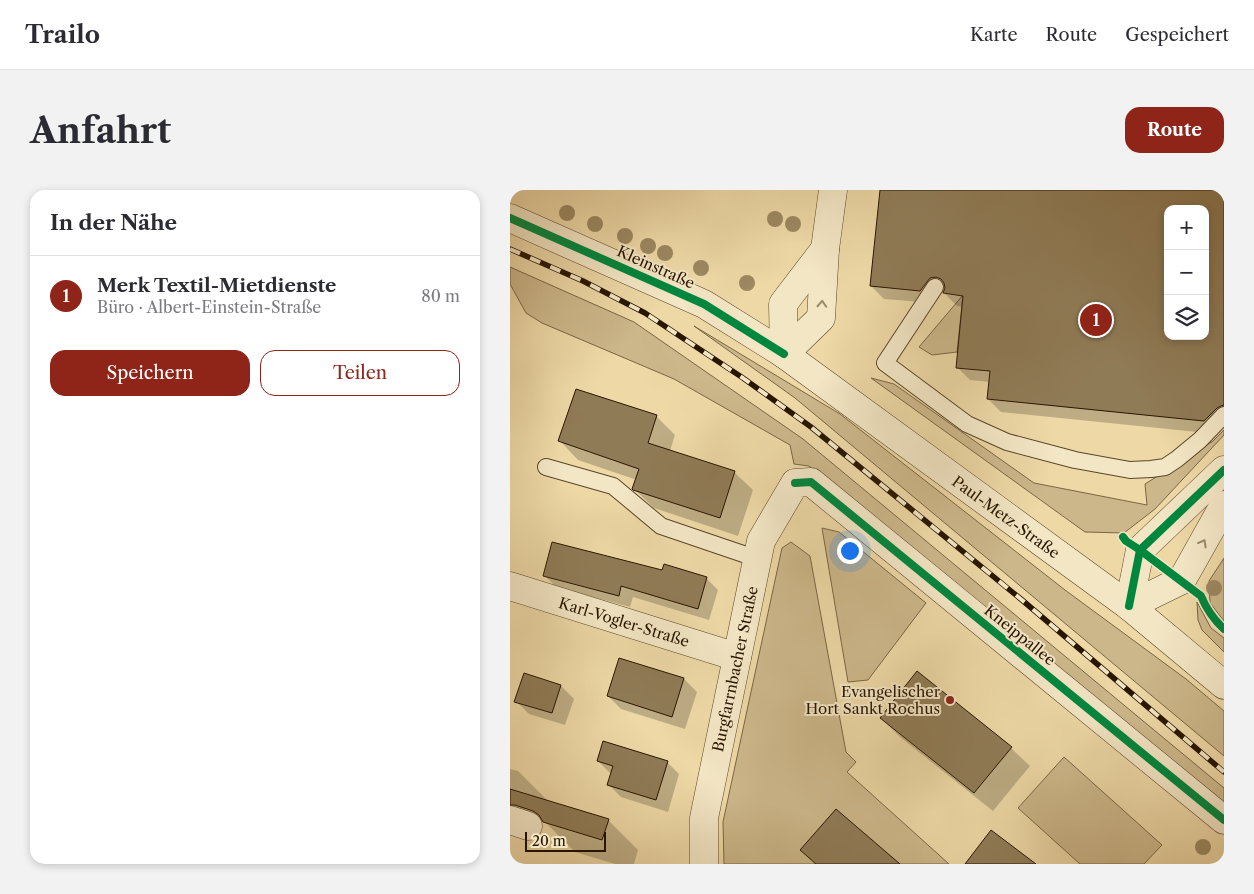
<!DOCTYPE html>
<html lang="de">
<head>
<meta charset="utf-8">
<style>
  :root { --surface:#fff; --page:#f2f2f3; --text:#2b2b33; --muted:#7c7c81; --line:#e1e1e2; --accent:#8f2418 }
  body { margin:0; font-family:"Libre Caslon Text",serif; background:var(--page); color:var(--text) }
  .controls { position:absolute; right:15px; top:15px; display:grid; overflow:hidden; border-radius:10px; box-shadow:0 2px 8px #0003 }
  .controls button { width:45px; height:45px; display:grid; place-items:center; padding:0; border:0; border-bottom:1px solid var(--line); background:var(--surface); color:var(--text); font:25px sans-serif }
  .scale { position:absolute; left:15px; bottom:12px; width:81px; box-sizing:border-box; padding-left:5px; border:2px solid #291600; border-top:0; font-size:14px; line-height:18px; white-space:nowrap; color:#291600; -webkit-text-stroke:4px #f3e6c5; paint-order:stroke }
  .you { position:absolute; left:339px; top:360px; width:18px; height:18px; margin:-12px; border:4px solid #fff; border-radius:50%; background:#1a73e8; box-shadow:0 0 0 8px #1a73e833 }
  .badge { display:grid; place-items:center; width:32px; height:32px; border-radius:50%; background:var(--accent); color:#fff; font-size:16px; font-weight:700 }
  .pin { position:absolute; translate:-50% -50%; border:2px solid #fff; box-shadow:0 1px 5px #0006 }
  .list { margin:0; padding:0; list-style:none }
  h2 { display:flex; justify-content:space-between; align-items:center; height:65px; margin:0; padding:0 20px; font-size:21px }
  h2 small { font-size:16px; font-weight:400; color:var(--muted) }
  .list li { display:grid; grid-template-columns:32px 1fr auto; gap:15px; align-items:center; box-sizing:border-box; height:80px; padding:0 20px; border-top:1px solid var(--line) }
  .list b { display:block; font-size:19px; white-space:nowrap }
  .list p { margin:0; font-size:16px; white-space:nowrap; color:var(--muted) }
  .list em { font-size:16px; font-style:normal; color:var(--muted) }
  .actions { display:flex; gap:10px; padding:15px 20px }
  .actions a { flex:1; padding:11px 0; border:1px solid var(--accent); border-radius:15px; text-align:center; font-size:18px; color:var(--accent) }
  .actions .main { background:var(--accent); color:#fff }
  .icon { flex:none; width:28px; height:28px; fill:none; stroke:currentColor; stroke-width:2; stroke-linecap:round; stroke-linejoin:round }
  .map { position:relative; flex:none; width:714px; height:674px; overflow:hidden; border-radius:15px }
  header { display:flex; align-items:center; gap:30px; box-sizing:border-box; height:70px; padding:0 25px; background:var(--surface); border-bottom:1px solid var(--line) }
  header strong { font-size:24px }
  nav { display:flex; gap:28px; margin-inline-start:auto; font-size:18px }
  .intro { display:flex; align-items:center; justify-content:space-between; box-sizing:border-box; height:120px; padding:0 30px }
  h1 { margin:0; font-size:35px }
  .button { padding:12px 22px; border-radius:15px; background:var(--accent); color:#fff; font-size:18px; font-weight:700 }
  main { display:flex; gap:30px; padding:0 30px }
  aside { flex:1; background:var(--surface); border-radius:15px; box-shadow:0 2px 8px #0003 }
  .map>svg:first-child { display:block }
  .green { fill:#ccb78a; stroke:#7a6645 }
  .shadow { fill:#0003; fill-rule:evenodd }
  .building { fill:#8f7b56; stroke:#291600; fill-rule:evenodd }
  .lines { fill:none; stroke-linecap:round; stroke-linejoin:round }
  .service-casing { stroke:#5a462a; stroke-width:18 }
  .minor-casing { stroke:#5a462a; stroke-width:29 }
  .tertiary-casing { stroke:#5a462a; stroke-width:29 }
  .service { stroke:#f3e6c5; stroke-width:16 }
  .minor { stroke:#f3e6c5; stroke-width:28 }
  .tertiary { stroke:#f3e6c5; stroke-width:28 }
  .rail-casing { stroke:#291600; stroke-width:5.5 }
  .rail { stroke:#f3e6c5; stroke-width:4; stroke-dasharray:11; stroke-linecap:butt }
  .cycleway-casing { stroke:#f3e6c5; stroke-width:11 }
  .cycleway { stroke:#00873e; stroke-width:8 }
  .tree { fill:#9c8861 }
  .oneway { stroke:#98886c }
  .poi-dot { fill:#8f2418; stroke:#f3e6c5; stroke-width:2 }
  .labels { text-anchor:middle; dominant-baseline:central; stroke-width:4; stroke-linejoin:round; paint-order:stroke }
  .street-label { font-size:15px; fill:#291600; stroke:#f3e6c5 }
  .poi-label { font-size:15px; fill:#291600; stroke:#f3e6c5; text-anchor:end }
</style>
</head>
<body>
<header>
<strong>Trailo</strong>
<nav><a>Karte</a><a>Route</a><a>Gespeichert</a></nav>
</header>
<div class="intro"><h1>Anfahrt</h1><a class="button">Route</a></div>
<main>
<aside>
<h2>In der Nähe<small></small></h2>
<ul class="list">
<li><span class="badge">1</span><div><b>Merk Textil-Mietdienste</b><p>Büro · Albert-Einstein-Straße</p></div><em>80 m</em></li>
</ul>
<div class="actions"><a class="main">Speichern</a><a>Teilen</a></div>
</aside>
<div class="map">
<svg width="714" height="674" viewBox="0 0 714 674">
  <rect width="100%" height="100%" fill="#edd8a6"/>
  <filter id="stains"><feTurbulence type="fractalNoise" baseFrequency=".004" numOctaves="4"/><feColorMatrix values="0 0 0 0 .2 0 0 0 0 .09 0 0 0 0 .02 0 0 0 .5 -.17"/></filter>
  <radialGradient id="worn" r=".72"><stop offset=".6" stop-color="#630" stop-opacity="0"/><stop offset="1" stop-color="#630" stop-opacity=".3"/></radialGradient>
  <g class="green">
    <path d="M0 77 124 132 293 249 714 598V618L351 321 299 276 284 274 280 255 164 189 32 133 16 123 0 94Z"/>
    <path d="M453 105 447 162 422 165 409 157Z"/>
    <path d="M184 136 330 224 555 400 676 489 714 521V566L285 208Z"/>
    <path d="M361 188 384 194 524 293 637 315 635 294 703 251 714 240V245L645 319 614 343 575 342Z"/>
    <path d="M312 338 329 342 416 413 358 490 338 492Z"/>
    <path d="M281 352 300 366 336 562 346 572 337 582 439 674H214L213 632 272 358Z"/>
    <path d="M714 368V431L700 413 699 391Z"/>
    <path d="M687 412 701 438 714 448V462L692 440 688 430Z"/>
    <path d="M554 567 652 655 634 674H570L508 618Z"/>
  </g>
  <g class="shadow">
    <path d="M371 0H714V237L707 244 491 222 478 209 480 192 460 190 447 177 453 117 447 116 433 102 424 113 374 109 361 96ZM658 19H695V146H658Z"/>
    <path d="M146 226 165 245 160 261 224 282 243 300 228 346 144 318 124 299 127 290 68 270 50 251Z"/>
    <path d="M153 382 196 388 208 400 199 430 123 407 120 417 46 397 34 385Z"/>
    <path d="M110 469 174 489 187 502 175 539 111 519 98 506Z"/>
    <path d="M14 484 51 496 64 509 55 535 19 524 6 511Z"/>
    <path d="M371 528 501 558 520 576 483 621 390 547Z"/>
    <path d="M88 571 157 572 169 584 158 622 111 607 99 595 102 583H100Z"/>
    <path d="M0 579 8 581 38 611 29 638 0 629Z"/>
    <path d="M98 630 128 660 124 674H105L65 662 35 632Z"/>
  </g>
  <g class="building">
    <path d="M370 0H714V215L711 216 707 218 694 231 477 209 480 181 446 178 453 106 433 103 435 98 434 93 431 89 426 87 420 88 410 101 360 96ZM658 19H695V146H658Z"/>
    <path d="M66 199 147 225 138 253 225 281 210 328 123 300 122 299 129 279 48 251Z"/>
    <path d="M42 352 152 380 154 374 197 387 188 419 111 396 109 406 33 386Z"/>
    <path d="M109 468 174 488 162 527 97 506Z"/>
    <path d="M407 481 502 557 464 603 370 528Z"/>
    <path d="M14 483 51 495 42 523 4 512Z"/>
    <path d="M93 551 158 571 146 610 97 595 103 576 87 571Z"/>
    <path d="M0 599 99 629 92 650 33 632 29 625 23 621 5 615H0Z"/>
    <path d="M326 619 390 674H306L290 660Z"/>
    <path d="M481 640 526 674H455Z"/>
  </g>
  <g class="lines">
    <g class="service-casing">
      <g id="service">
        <path d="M425 97 375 173 457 234 497 252 565 270 620 280 641 279 655 277 667 269 690 250 714 225"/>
        <path d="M36 277 103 296 151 336 248 369"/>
      </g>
    </g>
    <g class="minor-casing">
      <g id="minor">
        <path d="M274 164 311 128 315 59 323 0"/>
        <path d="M274 164 273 114 315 59"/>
        <path d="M0 396 227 467"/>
        <path d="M0 630 18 636"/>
        <path d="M194 674V628L251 351 285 293 301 292 714 630"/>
      </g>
    </g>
    <g class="tertiary-casing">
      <g id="tertiary">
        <path d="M0 28 194 114 274 164 619 416 714 495"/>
        <path d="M619 416 630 360 714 280"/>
        <path d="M619 416 672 390 714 315"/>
      </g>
    </g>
    <use href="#service" class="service"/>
    <use href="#minor" class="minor"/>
    <use href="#tertiary" class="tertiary"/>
    <g class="rail-casing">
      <path id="rail" d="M0 59 73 91 135 123 233 188 301 237 512 410 714 582"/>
    </g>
    <use href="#rail" class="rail"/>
    <g class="cycleway-casing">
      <g id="cycleway">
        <path d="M0 28 194 114 274 164"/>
        <path d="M285 293 301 292 714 630"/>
        <path d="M613 347 616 351 630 360 691 406C696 418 704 430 714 439"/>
        <path d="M619 416 630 360 714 280"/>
      </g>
    </g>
    <use href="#cycleway" class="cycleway"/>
  </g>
  <g class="tree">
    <circle cx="57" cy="23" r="8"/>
    <circle cx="265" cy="29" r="8"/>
    <circle cx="85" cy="34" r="8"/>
    <circle cx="283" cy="34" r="8"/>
    <circle cx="115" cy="46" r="8"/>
    <circle cx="138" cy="56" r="8"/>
    <circle cx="155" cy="63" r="8"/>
    <circle cx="191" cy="78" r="8"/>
    <circle cx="237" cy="93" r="8"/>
    <circle cx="704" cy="398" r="8"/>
    <circle cx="693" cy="657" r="8"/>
  </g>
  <defs><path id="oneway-chevron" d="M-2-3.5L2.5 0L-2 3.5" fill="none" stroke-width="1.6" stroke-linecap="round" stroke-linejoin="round" transform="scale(1.25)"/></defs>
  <g class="oneway">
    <use href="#oneway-chevron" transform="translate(312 114) rotate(-87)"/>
    <use href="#oneway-chevron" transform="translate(693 353) rotate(-61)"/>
  </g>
  <circle class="poi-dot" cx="440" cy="510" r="5"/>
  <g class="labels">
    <g class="street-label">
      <text transform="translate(146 77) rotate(24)">Kleinstraße</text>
      <text transform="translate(496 327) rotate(36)">Paul-Metz-Straße</text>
      <text transform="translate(114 432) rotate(17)">Karl-Vogler-Straße</text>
      <text transform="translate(510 445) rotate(39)">Kneippallee</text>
      <text transform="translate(225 479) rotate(-78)">Burgfarrnbacher Straße</text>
    </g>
    <g class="poi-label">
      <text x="430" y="501">Evangelischer<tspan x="430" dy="17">Hort Sankt Rochus</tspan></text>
    </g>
  </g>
  <rect width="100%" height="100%" filter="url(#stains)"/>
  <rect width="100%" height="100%" fill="url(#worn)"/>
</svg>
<div class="controls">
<button>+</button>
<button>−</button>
<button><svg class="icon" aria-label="layers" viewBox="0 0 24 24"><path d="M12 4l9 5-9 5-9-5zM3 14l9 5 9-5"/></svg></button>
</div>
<div class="scale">20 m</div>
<div class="you"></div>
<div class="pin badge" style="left:586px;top:130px">1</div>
</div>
</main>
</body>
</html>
